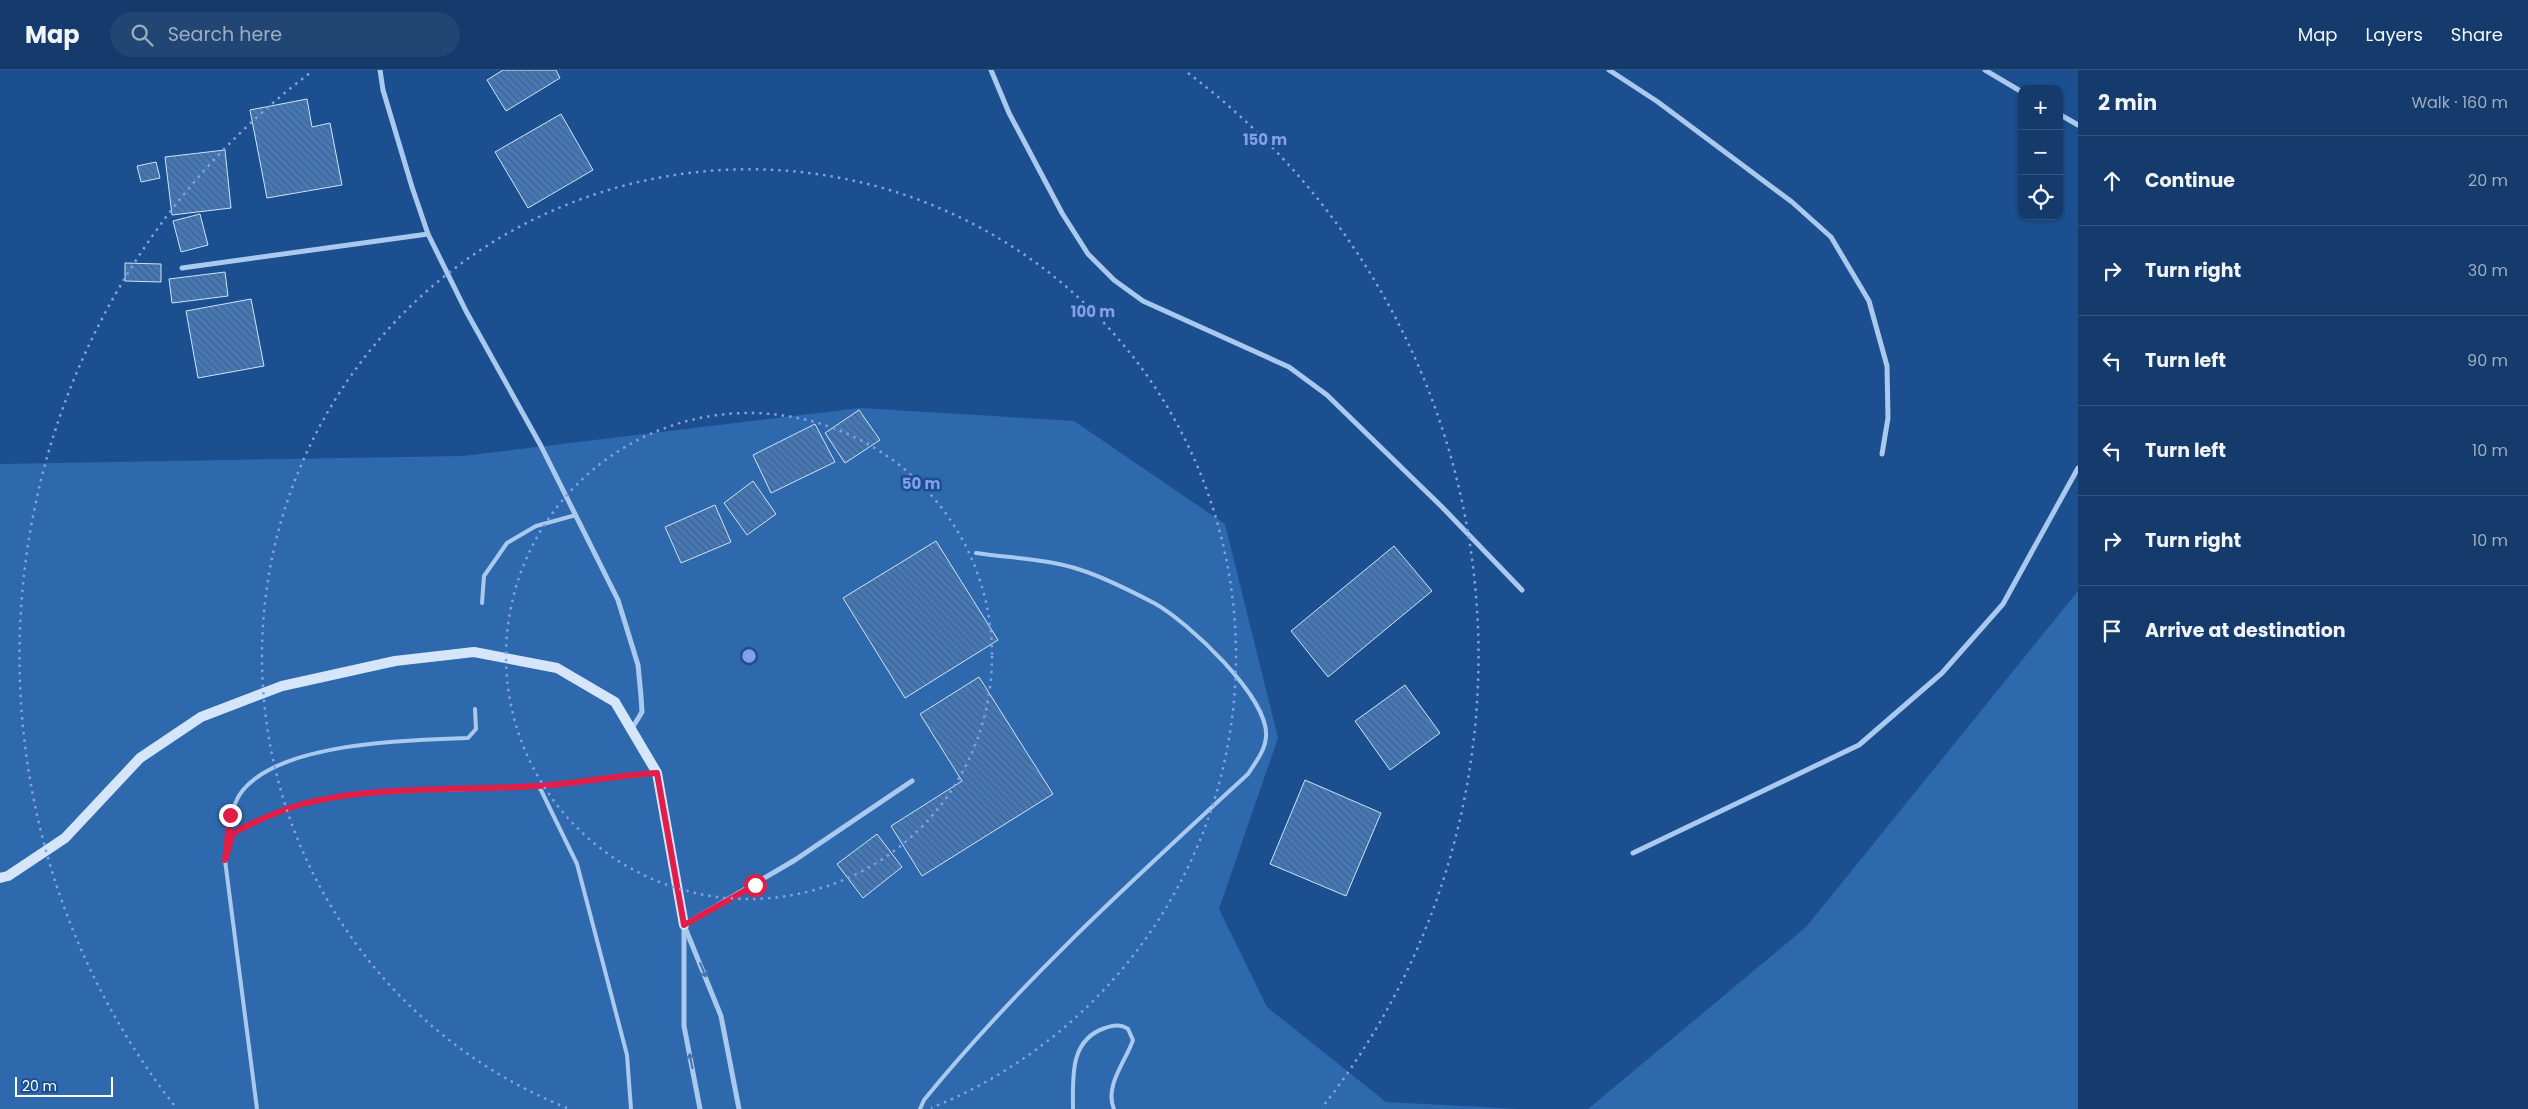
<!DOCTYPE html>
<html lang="en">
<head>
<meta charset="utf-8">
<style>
  :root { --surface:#143b6b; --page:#214673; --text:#f1f3f6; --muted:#9dadc1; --line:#33557e }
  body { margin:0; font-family:Poppins,sans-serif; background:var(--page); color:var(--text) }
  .controls { position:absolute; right:15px; top:15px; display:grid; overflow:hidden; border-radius:10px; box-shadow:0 1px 4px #0004 }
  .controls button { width:45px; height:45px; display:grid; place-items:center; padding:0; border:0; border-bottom:1px solid var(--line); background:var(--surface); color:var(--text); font:25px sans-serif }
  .scale { position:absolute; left:15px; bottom:12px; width:98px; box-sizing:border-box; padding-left:5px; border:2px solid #fff; border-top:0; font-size:14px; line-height:18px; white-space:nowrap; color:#fff; -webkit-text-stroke:4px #1b4f8f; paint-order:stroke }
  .stop { position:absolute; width:15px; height:15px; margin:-11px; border:4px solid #e11d48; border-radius:50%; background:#fff }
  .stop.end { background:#e11d48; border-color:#fff; box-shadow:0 1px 5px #0008 }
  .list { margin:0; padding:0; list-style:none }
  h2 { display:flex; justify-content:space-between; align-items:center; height:65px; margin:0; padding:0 20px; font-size:21px }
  h2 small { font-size:16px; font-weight:400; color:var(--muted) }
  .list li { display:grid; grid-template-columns:32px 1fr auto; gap:15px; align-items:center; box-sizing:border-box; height:90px; padding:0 20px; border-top:1px solid var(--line) }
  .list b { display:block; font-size:19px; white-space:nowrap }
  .list em { font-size:16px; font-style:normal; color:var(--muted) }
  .icon { flex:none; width:28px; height:28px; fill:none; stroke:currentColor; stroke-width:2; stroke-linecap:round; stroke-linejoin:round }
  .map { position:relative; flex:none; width:2078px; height:1039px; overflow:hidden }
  header { display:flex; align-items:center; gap:30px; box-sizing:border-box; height:70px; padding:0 25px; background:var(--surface); border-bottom:1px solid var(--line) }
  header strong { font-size:24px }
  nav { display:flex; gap:28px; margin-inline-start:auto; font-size:18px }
  .search { width:350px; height:45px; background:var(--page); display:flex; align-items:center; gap:12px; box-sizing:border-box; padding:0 18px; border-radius:28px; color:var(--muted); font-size:19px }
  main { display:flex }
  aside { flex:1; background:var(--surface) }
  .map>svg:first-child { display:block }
  .green { fill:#2e69ad }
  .building { fill:url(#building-back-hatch); stroke:#cfe3fa }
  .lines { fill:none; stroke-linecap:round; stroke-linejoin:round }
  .lane { stroke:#a9c9ee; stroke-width:4 }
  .street { stroke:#a9c9ee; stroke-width:5 }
  .secondary { stroke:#d6e6fa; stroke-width:10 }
  .oneway { stroke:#4674ac }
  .route { stroke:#e11d48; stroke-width:6 }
  .ring { fill:none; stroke:#839eea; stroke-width:2.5; stroke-dasharray:2.5 5 }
  .centre { fill:#839eea; stroke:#1b4f8f; stroke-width:2.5 }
  .ring-label { font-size:15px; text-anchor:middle; font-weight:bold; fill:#839eea; stroke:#1b4f8f; stroke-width:5; stroke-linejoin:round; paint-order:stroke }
</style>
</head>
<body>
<header>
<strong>Map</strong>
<div class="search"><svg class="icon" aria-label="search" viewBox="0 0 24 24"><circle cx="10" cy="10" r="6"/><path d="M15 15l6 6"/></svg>Search here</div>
<nav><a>Map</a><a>Layers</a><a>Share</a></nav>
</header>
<main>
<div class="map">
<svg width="2078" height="1039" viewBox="0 0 2078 1039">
  <defs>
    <pattern id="building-back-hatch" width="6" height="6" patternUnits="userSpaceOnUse" patternTransform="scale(1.25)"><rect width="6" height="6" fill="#4478b7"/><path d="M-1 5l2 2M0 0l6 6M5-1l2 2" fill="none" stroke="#486282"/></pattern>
  </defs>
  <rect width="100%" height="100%" fill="#1b4f8f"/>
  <g class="green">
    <path d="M860 338 1074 351 1225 454 1278 668 1219 839 1267 937 1386 1032 1520 1039H0V394L463 386Z"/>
    <path d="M2078 521V1039H1588L1806 857Z"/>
  </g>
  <g class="building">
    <path d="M503 0H556L560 8 506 41 487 10Z"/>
    <path d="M307 29 312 57 330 53 342 115 267 128 250 40Z"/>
    <path d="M561 44 593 100 528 138 495 82Z"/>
    <path d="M225 80 231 138 172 145 165 87Z"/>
    <path d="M156 92 160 108 141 112 137 96Z"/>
    <path d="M200 144 208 175 181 182 173 151Z"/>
    <path d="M125 193 161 194V212L125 211Z"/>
    <path d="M225 202 228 226 172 233 169 209Z"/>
    <path d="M251 229 264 296 198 308 186 241Z"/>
    <path d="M859 340 880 370 845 393 825 363Z"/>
    <path d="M815 354 835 392 771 423 753 385Z"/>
    <path d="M753 411 776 444 747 465 724 433Z"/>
    <path d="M715 435 731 472 681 493 665 457Z"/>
    <path d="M936 471 998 570 905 628 843 528Z"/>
    <path d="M1394 476 1432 521 1328 607 1291 561Z"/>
    <path d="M979 607 1053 724 922 806 891 756 962 711 920 644Z"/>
    <path d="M1405 615 1440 663 1390 700 1355 651Z"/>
    <path d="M1305 710 1381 743 1346 826 1270 794Z"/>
    <path d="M877 764 902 797 863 828 837 794Z"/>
  </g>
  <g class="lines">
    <g class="lane">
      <path d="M482 533 484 506 507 473 536 456 576 445"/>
      <path d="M539 716 577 794 627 985 631 1039"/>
      <path d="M226 778C229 759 230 736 243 720 283 672 409 670 468 668L476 659 475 639"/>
      <path d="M257 1039 225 790 233 763C254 752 276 742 299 735 374 714 460 723 538 716 577 713 615 706 655 703"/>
      <path d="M920 1039 924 1030C1021 911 1135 808 1248 704 1255 693 1265 681 1266 667 1270 628 1187 551 1154 533 1131 521 1106 508 1081 500 1049 489 1010 488 976 483"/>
      <path d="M1073 1039C1073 1008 1069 970 1105 958 1113 955 1121 954 1128 959L1133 970C1126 991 1104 1016 1114 1039"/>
    </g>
    <g class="street">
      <path d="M380 0 383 20 412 117 428 164 466 241 541 376 618 530 638 595 641 626 642 642 631 660"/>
      <path d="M991 0 1009 43 1062 143 1088 184 1114 210 1143 231 1289 297 1327 325 1442 437 1522 520"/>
      <path d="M1609 0 1658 32 1792 132 1831 167 1869 231 1887 296 1888 348 1882 384"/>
      <path d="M1985 0 2022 22"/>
      <path d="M2059 44 2078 55"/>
      <path d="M182 198 428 164"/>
      <path d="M1633 783 1859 675 1942 603 2003 534 2078 398"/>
      <path d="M684 855 795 790 912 711"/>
      <path d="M684 855 721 946 739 1039"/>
      <path d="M684 859V956L700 1039"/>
    </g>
    <path class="secondary" d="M0 808 8 806 65 768 140 688 201 647 282 616 395 591 474 582 557 598 615 632 657 703 684 855"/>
  </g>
  <defs><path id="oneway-shaft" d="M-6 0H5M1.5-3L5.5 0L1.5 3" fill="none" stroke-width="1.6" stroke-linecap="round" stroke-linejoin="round" transform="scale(1.25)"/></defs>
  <g class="oneway">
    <use href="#oneway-shaft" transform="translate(703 900) rotate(68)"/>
    <use href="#oneway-shaft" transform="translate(691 991) rotate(-101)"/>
  </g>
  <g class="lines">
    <path class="route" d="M230 745 225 790 233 763C254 752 276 742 299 735 370 715 463 721 537 716 577 714 617 705 657 703L684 855 755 815"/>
  </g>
  <g class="ring">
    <circle cx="749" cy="586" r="243"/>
    <path d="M567 1038A487 487 0 1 1 931 1038"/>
    <path d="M174 1035A730 730 0 0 1 310 3M1188 3A730 730 0 0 1 1324 1035"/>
  </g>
  <circle cx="749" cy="586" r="8" class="centre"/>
  <g class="ring-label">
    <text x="1265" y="75">150 m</text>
    <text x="1093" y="247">100 m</text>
    <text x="921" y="419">50 m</text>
  </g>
</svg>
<div class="controls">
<button>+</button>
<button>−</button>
<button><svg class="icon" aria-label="locate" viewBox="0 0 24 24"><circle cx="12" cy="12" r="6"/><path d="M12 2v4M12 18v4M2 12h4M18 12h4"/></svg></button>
</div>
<div class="scale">20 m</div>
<div class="stop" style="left:755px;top:815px"></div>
<div class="stop end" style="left:230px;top:745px"></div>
</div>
<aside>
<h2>2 min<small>Walk · 160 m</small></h2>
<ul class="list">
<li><svg class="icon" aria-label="ahead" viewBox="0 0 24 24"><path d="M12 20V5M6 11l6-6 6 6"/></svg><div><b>Continue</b></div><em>20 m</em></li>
<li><svg class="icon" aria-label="right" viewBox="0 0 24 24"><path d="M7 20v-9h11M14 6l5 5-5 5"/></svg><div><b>Turn right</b></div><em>30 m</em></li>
<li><svg class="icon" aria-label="left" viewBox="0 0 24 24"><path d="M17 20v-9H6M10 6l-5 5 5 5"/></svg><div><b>Turn left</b></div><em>90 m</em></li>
<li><svg class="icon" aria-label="left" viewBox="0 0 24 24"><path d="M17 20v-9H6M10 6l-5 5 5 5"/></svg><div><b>Turn left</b></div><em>10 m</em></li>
<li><svg class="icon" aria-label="right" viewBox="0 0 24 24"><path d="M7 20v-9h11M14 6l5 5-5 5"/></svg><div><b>Turn right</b></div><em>10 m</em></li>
<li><svg class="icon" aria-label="arrive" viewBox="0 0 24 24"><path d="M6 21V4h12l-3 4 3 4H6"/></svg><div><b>Arrive at destination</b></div></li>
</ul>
</aside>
</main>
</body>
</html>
